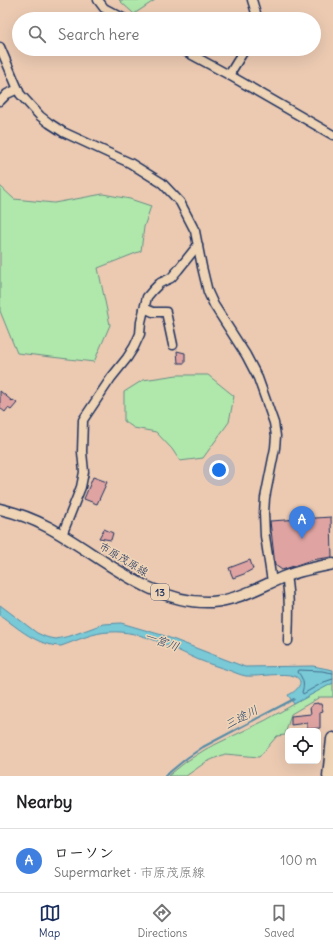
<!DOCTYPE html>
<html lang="en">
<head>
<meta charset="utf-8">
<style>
  :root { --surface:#fff; --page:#f6f6f6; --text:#202124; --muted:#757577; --line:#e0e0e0; --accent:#1b2f5e }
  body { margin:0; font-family:Delius,"Klee One",sans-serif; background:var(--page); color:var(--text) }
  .controls { position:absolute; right:12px; bottom:12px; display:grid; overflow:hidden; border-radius:6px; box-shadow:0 4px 16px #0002 }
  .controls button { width:36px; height:36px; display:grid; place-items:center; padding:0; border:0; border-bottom:1px solid var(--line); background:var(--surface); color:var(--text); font:20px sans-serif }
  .you { position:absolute; left:219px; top:470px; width:14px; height:14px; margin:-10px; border:3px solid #fff; border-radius:50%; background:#1a73e8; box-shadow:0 0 0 6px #1a73e833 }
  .badge { display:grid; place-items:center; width:26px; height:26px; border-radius:50%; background:var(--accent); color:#fff; font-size:13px; font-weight:700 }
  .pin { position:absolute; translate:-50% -33px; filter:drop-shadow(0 1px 2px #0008) }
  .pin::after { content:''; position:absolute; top:21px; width:14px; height:12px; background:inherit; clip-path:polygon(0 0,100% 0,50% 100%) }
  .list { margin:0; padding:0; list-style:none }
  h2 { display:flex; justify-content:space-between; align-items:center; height:52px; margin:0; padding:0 16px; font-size:17px }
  h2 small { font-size:13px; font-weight:400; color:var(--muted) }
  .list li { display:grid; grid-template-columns:26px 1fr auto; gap:12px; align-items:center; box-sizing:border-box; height:64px; padding:0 16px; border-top:1px solid var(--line) }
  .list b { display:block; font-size:15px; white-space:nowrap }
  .list p { margin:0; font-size:13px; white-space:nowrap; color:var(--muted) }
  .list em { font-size:13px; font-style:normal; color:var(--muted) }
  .icon { flex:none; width:22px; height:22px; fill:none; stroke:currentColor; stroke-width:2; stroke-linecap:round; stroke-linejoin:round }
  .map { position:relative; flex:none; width:333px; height:776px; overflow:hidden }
  .search { position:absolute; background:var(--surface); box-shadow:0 4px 16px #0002; left:12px; right:12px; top:12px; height:44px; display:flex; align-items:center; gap:10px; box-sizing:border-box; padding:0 14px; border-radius:22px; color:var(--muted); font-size:15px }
  .sheet { height:116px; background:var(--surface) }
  nav { display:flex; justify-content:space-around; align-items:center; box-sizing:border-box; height:56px; border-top:1px solid var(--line); background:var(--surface); font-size:11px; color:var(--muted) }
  nav a { display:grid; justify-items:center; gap:2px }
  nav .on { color:var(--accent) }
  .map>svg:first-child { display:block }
  .green { fill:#b0e8ab; stroke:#668c84 }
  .water { fill:#79c9d6; stroke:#538ba6 }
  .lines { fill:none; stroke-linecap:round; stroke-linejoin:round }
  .shore { stroke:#416d8e; stroke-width:1 }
  .stream { stroke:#538ba6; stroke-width:2 }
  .building { fill:#dfa4a2; stroke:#1b2f5e }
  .minor-casing { stroke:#1b2f5e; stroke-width:11 }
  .major-casing { stroke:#1b2f5e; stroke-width:13 }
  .highway-casing { stroke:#1b2f5e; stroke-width:15 }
  .minor { stroke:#efd4b6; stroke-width:8 }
  .major { stroke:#efd4b6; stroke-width:10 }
  .highway { stroke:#efd4b6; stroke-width:12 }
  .labels { text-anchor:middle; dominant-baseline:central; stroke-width:3; stroke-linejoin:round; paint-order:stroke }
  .shield { fill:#efd4b6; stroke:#5b6078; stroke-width:1 }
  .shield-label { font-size:10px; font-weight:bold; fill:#1b2f5e }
  .street-label { font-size:11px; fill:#1b2f5e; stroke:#efd4b6 }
  .water-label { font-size:12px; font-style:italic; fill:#294670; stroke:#efd4b6 }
</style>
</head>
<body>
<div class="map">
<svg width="333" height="776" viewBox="0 0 333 776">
  <rect width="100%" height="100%" fill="#eccab2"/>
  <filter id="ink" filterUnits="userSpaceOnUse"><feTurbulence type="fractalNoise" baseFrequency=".025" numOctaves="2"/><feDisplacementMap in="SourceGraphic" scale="8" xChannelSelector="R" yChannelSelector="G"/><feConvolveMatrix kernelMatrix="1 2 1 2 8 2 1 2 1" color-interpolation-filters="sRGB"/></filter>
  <g filter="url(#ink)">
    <g class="green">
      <path d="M119 0H155L134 14Z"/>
      <path d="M0 186 14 199 54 203 103 194 130 199 151 206 144 227 141 251 98 268 110 325 94 362 17 353 0 311Z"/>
      <path d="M177 375H208L234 396 229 422 203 458 180 461 172 449 156 432 134 428 124 421V392L143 380Z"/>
      <path d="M333 683V697H320L291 714 285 735 277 736 259 757 225 754 206 762 186 776H168L187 761 206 749 266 720 326 686Z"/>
    </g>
    <path class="water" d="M0 605 37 633 46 637 56 639 70 636 103 624 121 623 162 635 245 667 313 666 333 670V683L294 704 288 695C296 692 307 681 294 676 283 672 259 677 246 676 240 675 234 672 228 670 219 667 209 664 199 660 171 648 142 630 110 632 94 632 76 641 61 646 37 646 18 628 0 615Z"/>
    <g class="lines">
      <path class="shore" d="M333 673 322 671 299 670 298 672C303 679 305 684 302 692L303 694 324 682 333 679"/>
      <path class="stream" d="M165 776 187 758 203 747 294 699"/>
    </g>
    <g class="building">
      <path d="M177 351 185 353V363H178Z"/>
      <path d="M0 391 12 401 13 400 17 403 11 410 8 408 5 412 0 408Z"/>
      <path d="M93 477 107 482 97 504 84 499Z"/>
      <path d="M331 517 332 557 311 560 282 570 275 565 270 521Z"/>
      <path d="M104 529 113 533 111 540 99 538Z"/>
      <path d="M250 560 253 569 244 574 233 578 229 568Z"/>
      <path d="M318 703V704H321L323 711 320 712V728L307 729V723L291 725V716L311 714 310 707 312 706V704Z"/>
    </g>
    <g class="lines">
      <g class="minor-casing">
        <g id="minor">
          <path d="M98 0 104 8 125 19"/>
          <path d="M252 0 256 13 255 19"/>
          <path d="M0 47 20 94 40 116 49 123 63 132 130 163 162 183 180 202 195 231 202 267 208 292 214 305 246 355 258 378 274 423 276 436 275 448 265 498 264 513 265 536 272 582"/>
          <path d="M181 49 229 75 333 135"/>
          <path d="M229 75 245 49"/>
          <path d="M0 101 7 94 18 89"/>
          <path d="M144 308 153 312H166L173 345"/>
          <path d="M62 535 81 487 84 472 82 452 83 420 111 378 127 358 134 347 140 334 141 322 147 297 153 290 160 283 171 278 178 270 198 245"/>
          <path d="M286 576C290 598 289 619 288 641"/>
        </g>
      </g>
      <g class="major-casing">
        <path id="major" d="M0 509C17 513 33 519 48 527 99 554 151 605 212 602 239 600 261 586 286 576 301 570 317 567 333 564"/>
      </g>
      <g class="highway-casing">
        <path id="highway" d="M329 776 333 739"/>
      </g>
      <use href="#minor" class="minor"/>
      <use href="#major" class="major"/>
      <use href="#highway" class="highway"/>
    </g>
  </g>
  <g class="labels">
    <rect class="shield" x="151" y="584" width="18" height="16" rx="3"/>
    <g class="shield-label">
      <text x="160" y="592">13</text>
    </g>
    <g class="street-label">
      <text transform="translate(124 559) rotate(31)">市原茂原線</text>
    </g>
    <g class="water-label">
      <text transform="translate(162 641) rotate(20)">一宮川</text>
      <text transform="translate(241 717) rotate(-28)">三途川</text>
    </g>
  </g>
</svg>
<div class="controls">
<button><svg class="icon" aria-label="locate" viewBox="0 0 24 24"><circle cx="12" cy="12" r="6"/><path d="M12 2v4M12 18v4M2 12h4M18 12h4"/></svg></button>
</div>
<div class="you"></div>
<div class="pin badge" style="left:302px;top:539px;background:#3f7fe0">A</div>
<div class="search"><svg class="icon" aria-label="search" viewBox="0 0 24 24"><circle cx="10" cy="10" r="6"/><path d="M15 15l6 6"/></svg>Search here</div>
</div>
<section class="sheet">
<h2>Nearby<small></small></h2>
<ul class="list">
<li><span class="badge" style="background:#3f7fe0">A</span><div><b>ローソン</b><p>Supermarket · 市原茂原線</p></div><em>100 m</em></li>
</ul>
</section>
<nav>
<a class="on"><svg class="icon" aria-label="map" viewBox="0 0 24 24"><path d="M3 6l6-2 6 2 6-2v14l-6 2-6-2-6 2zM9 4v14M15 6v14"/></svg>Map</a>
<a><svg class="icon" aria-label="directions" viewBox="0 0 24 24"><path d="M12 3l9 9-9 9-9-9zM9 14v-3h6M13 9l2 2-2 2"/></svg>Directions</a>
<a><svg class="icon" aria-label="saved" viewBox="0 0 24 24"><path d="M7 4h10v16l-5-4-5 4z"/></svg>Saved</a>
</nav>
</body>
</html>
